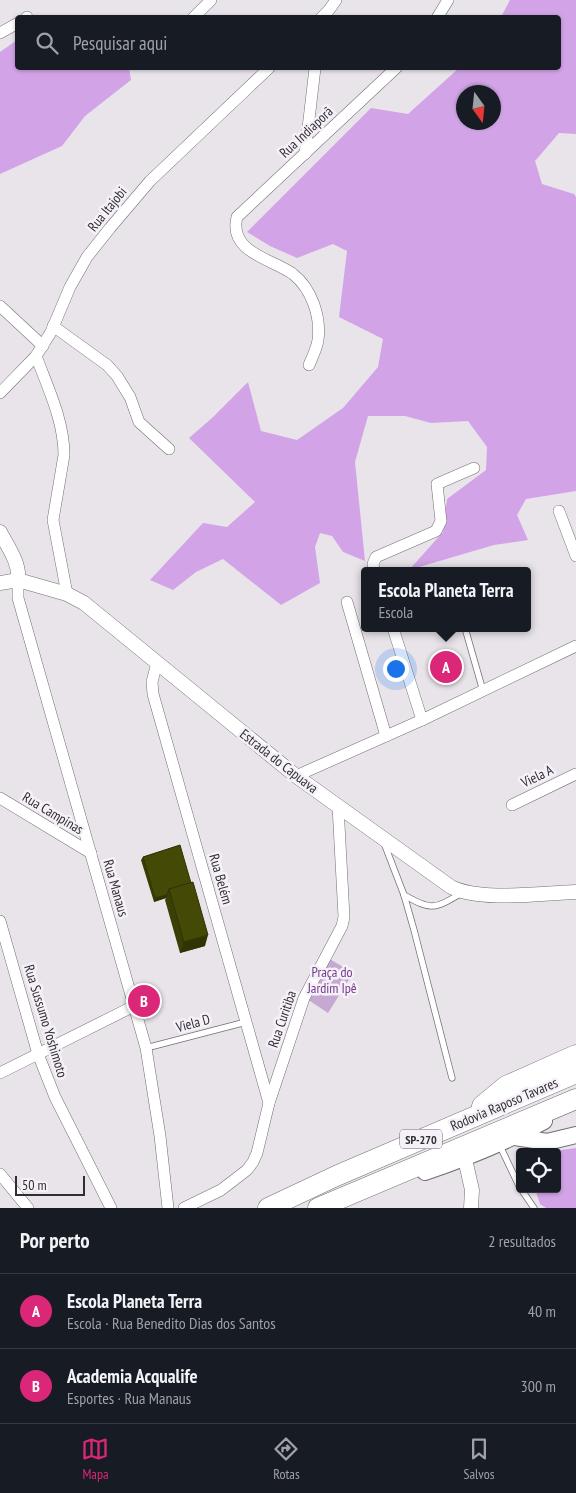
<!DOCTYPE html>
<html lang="pt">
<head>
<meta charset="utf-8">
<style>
  :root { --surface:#171b24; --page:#20242c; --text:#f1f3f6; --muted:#9ea1a6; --line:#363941; --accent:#db2777 }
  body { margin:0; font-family:"PT Sans Narrow",sans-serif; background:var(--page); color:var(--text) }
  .controls { position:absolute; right:15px; bottom:15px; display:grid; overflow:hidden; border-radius:5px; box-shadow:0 1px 4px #0004 }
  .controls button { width:45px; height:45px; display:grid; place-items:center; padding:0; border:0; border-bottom:1px solid var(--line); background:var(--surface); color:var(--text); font:25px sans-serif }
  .compass { position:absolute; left:456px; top:85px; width:45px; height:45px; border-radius:50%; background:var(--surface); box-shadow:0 1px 4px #0004; rotate:165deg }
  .scale { position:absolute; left:15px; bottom:12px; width:70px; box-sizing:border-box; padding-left:5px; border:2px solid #302e31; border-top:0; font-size:14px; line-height:18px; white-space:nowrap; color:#302e31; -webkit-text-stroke:4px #f6f1f8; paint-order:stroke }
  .you { position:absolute; left:395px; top:668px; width:18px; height:18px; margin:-12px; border:4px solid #fff; border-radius:50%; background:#1a73e8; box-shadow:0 0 0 8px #1a73e833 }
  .badge { display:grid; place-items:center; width:32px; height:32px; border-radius:50%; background:var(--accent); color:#fff; font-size:16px; font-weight:700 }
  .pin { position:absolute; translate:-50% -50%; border:2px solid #fff; box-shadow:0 1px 5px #0006 }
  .popup { position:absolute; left:361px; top:567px; width:170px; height:65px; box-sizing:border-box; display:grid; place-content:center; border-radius:5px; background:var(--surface); filter:drop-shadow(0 1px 4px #0005); font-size:16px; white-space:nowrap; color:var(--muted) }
  .popup b { font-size:19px; color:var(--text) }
  .popup::after { content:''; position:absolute; left:50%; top:100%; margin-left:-10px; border:10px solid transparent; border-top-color:var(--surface) }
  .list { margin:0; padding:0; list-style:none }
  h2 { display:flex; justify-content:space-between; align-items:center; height:65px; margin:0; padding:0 20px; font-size:21px }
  h2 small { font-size:16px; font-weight:400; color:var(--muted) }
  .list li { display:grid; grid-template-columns:32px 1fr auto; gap:15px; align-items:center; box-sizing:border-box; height:75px; padding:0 20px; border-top:1px solid var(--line) }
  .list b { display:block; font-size:19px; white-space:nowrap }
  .list p { margin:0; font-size:16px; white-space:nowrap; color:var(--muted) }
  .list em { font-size:16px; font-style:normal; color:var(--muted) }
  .icon { flex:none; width:28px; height:28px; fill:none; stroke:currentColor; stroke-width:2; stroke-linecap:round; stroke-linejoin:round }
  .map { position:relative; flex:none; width:576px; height:1208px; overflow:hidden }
  .search { position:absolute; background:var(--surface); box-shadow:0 1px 4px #0004; left:15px; right:15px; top:15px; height:55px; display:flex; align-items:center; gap:12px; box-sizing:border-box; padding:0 18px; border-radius:5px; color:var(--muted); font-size:19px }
  .sheet { height:215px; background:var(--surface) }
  nav { display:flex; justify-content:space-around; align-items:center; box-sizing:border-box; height:70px; border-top:1px solid var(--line); background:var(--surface); font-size:14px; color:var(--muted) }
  nav a { display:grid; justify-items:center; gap:2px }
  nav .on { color:var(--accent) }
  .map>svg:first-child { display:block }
  .green { fill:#c5a9d3 }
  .forest { fill:#d2a4e7; fill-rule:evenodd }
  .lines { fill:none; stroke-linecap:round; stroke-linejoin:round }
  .service-casing { stroke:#736f74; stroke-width:7 }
  .minor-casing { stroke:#736f74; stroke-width:12 }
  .tertiary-casing { stroke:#736f74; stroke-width:15 }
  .secondary-casing { stroke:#736f74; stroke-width:18 }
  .motorway-casing { stroke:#736f74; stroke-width:21 }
  .service { stroke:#fff; stroke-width:5.5 }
  .minor { stroke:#fff; stroke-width:11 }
  .tertiary { stroke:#fff; stroke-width:14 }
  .secondary { stroke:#fff; stroke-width:16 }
  .motorway { stroke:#fff; stroke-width:20 }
  .wall { fill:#3a3f05 }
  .shaded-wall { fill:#303304 }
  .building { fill:#444906; stroke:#303304 }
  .labels { text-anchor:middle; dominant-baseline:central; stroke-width:5; stroke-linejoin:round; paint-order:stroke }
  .shield { fill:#f6f1f8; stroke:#6b686d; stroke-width:1 }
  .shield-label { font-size:12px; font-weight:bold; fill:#302e31 }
  .street-label { font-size:14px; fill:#302e31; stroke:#f6f1f8 }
  .park-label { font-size:14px; fill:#723b89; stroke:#f6f1f8 }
</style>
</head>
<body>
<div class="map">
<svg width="576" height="1208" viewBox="0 0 576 1208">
  <rect width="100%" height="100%" fill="#e8e4ea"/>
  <path class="green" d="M328 958 353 973 328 1013 307 999Z"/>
  <g class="forest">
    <path d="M510 0H576V134L559 133 535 161 542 184 574 194 576 197V491L526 499 517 515 528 540 494 545 409 570 443 532 447 499 486 470 487 447 468 421 431 423 405 416H368L355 462 365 561 343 552 332 536 320 533 315 547 320 583 281 605 223 559 196 572 173 590 150 580 203 523 227 527 255 502 189 438 212 418 248 382 261 431 297 440 343 408 378 367 383 339 339 317 347 251 333 244 297 258 270 246 247 232 371 108 408 114 459 68H558V18L501 17ZM464 92H494V122H464Z"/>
    <path d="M17 40 18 68H129L131 80 85 116 62 146 0 174V52Z"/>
    <path d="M576 1148V1208H546L540 1204 535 1189H557V1152H547Z"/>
  </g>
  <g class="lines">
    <g class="service-casing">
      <g id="service">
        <path d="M465 628 483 691"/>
        <path d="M384 843 404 895 414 930 452 1078"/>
        <path d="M404 895C432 911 434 909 462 893"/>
        <path d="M146 1048 246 1022"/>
        <path d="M500 1146 520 1188"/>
        <path d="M521 1189 534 1208"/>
      </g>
    </g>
    <g class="minor-casing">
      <g id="minor">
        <path d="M26 18 27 17"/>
        <path d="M193 18 211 0"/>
        <path d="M321 18 329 10 336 0"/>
        <path d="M437 18 448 0"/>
        <path d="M0 33 18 23"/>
        <path d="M305 154 315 68"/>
        <path d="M0 306 43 346"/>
        <path d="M53 326 107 365 117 376 130 397 139 422 169 449"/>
        <path d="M36 356C48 388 64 421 64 455L53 520 67 594"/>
        <path d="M309 365C312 358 317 348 318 340 321 317 312 289 293 274 273 259 228 253 237 217L396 68"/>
        <path d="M0 393 36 356 51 332 70 287 87 257 110 228 150 181 269 68"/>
        <path d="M559 511 576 556"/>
        <path d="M374 571 373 564 376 557 436 531 441 521 437 484 474 468"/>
        <path d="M18 580V598L146 1048 160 1136 168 1208"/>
        <path d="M347 602 386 736"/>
        <path d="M393 628 422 720"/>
        <path d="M157 663 152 682 153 694 269 1103"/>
        <path d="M296 776 422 720 576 646"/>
        <path d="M0 798 91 853"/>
        <path d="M512 805 576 774"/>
        <path d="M0 921 38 1054 55 1097 111 1208"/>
        <path d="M0 1073 134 1006"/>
        <path d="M0 1174 28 1208"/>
        <path d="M184 1208 221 1190 247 1170 253 1162 257 1153 269 1103 304 998 342 926 344 917 338 806"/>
      </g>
    </g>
    <g class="tertiary-casing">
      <g id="tertiary">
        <path d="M0 532C8 547 20 563 18 580"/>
        <path d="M0 583 18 580 67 594 84 603 296 776 451 887C482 902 541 893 576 892"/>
        <path d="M465 1159 472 1190 471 1208"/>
      </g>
    </g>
    <g class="secondary-casing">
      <g id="secondary">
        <path d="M515 1137 547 1142 576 1135"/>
        <path d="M425 1172C466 1158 506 1142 544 1121"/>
      </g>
    </g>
    <g class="motorway-casing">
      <g id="motorway">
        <path d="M482 1106 506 1086 576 1055"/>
        <path d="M268 1208 336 1176 576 1073"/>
        <path d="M318 1208 576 1099"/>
      </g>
    </g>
    <use href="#service" class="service"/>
    <use href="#minor" class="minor"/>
    <use href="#tertiary" class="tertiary"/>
    <use href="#secondary" class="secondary"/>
    <use href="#motorway" class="motorway"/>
  </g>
  <path class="wall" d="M180 845 205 946 180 953 165 900 166 898 154 902 141 860 143 857Z"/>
  <g class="shaded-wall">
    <path d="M167 895 166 898 154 902 155 898Z"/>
    <path d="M208 935 205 946 180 953 184 942Z"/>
  </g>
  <g class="building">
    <path d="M180 845 191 883 169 889 167 895 155 898 143 857Z"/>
    <path d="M193 882 208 935 184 942 169 889Z"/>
  </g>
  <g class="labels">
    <rect class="shield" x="400" y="1129.5" width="42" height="19" rx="4"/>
    <g class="shield-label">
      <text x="421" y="1139">SP-270</text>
    </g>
    <g class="street-label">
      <text transform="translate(306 132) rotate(-43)">Rua Indiaporã</text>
      <text transform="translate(107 209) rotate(-51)">Rua Itajobi</text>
      <text transform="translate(279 761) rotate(38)">Estrada do Capuava</text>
      <text transform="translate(537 776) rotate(-26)">Viela A</text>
      <text transform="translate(53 813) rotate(31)">Rua Campinas</text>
      <text transform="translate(221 879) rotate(74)">Rua Belém</text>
      <text transform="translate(116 888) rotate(74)">Rua Manaus</text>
      <text transform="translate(282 1019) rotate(-71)">Rua Curitiba</text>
      <text transform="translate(46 1021) rotate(73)">Rua Sussumo Yoshimoto</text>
      <text transform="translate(193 1023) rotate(-15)">Viela D</text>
      <text transform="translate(504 1104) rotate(-23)">Rodovia Raposo Tavares</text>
    </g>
    <g class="park-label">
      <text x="332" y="972">Praça do<tspan x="332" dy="16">Jardim Ipê</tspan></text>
    </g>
  </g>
</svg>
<div class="controls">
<button><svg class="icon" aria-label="locate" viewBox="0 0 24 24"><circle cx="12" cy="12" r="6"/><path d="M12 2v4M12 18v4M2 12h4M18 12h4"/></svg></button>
</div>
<svg class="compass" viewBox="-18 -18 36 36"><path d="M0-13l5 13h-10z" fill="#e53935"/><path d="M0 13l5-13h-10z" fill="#9ea1a6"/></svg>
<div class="scale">50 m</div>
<div class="you"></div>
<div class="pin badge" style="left:446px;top:667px">A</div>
<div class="popup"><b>Escola Planeta Terra</b>Escola</div>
<div class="pin badge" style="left:144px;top:1001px">B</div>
<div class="search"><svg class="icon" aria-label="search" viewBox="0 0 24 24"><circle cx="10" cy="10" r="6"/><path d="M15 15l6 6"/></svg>Pesquisar aqui</div>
</div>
<section class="sheet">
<h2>Por perto<small>2 resultados</small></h2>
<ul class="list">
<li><span class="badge">A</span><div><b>Escola Planeta Terra</b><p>Escola · Rua Benedito Dias dos Santos</p></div><em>40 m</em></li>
<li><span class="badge">B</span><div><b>Academia Acqualife</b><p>Esportes · Rua Manaus</p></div><em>300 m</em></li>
</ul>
</section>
<nav>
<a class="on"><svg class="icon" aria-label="map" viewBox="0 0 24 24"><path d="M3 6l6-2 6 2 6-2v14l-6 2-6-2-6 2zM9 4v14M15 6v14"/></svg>Mapa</a>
<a><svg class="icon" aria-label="directions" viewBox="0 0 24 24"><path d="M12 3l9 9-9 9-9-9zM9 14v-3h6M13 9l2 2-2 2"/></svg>Rotas</a>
<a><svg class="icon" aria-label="saved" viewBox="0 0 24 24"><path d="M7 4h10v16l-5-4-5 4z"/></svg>Salvos</a>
</nav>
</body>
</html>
